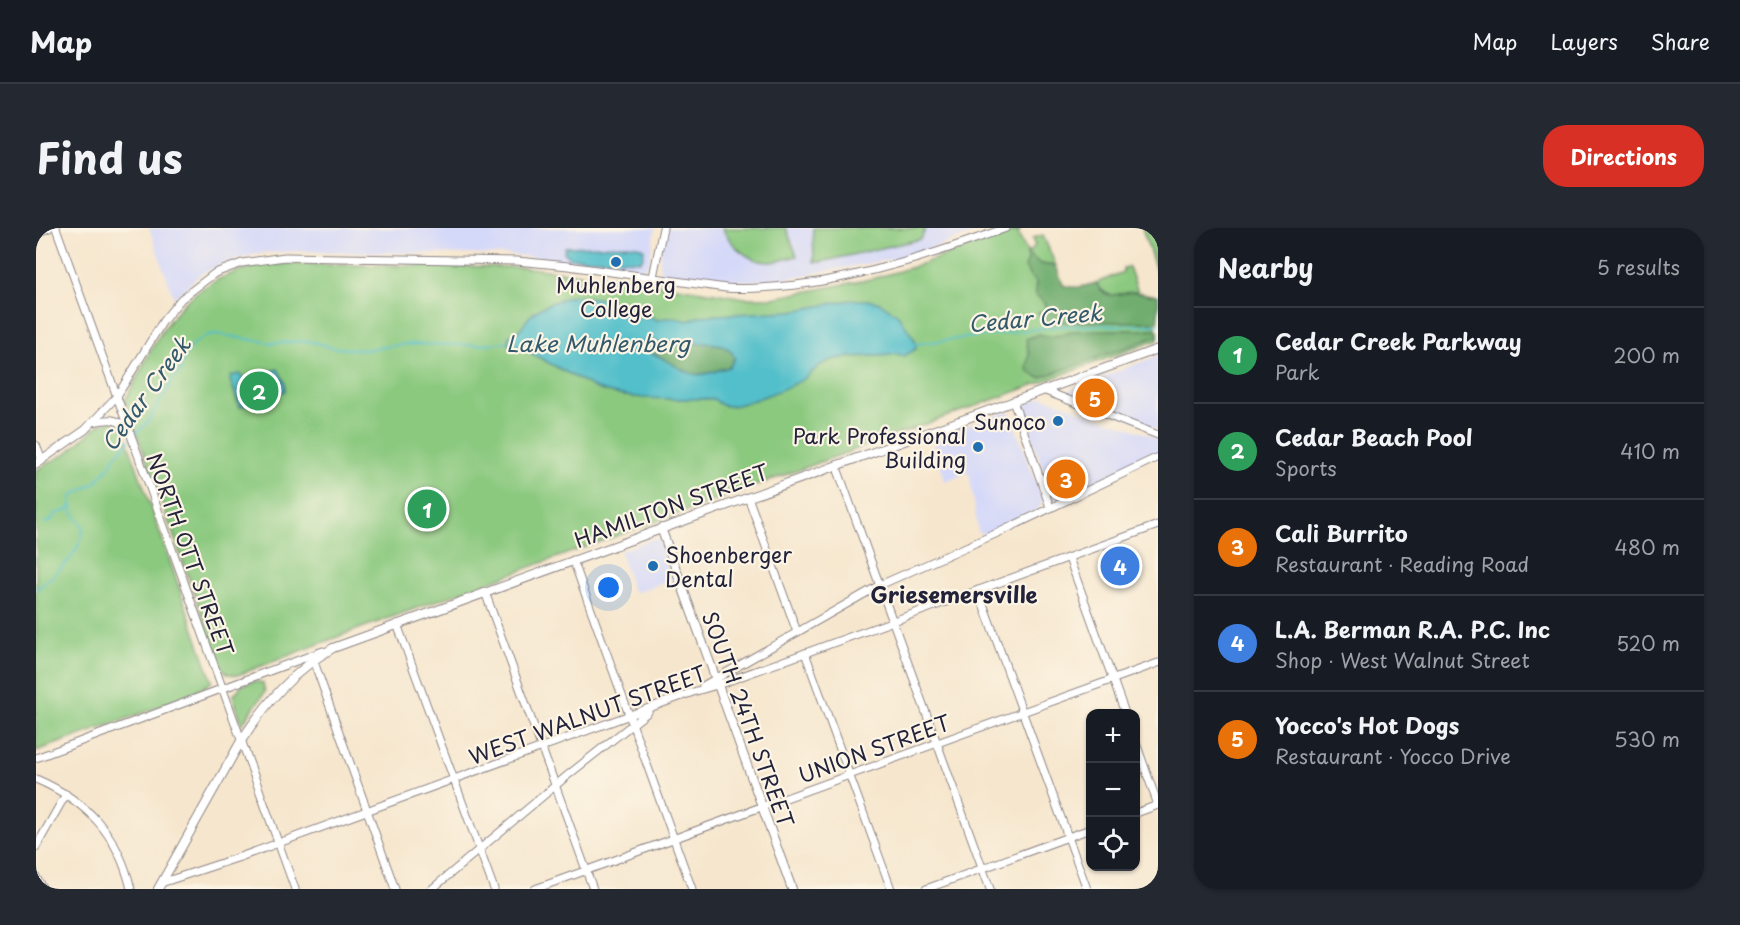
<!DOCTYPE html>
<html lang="en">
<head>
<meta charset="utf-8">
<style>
  :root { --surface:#171b24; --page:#242831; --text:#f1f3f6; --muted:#9ea1a6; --line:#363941; --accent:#d93025 }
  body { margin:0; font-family:"Playpen Sans",sans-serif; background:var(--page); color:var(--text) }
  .controls { position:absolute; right:18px; bottom:18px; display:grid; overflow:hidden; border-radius:12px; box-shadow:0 2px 4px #0004 }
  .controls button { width:54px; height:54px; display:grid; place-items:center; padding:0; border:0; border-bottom:2px solid var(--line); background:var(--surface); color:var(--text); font:30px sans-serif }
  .you { position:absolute; left:573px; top:360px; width:21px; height:21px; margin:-15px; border:4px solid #fff; border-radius:50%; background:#1a73e8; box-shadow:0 0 0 9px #1a73e833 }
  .badge { display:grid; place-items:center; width:39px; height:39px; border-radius:50%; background:var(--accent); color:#fff; font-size:20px; font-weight:700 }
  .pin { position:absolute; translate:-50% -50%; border:3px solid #fff; box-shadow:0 2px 6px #0006 }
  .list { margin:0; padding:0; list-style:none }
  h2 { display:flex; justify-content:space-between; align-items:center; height:78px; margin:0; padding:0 24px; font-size:26px }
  h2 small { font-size:20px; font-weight:400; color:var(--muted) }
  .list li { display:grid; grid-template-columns:39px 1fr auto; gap:18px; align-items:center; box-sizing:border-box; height:96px; padding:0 24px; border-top:2px solid var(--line) }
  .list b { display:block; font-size:22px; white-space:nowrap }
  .list p { margin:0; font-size:20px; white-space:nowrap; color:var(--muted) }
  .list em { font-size:20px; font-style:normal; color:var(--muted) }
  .icon { flex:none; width:33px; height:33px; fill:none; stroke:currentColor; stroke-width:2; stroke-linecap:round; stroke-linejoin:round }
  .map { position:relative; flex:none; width:1122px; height:661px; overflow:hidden; border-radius:24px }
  header { display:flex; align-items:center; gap:36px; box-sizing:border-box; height:84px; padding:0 30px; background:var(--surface); border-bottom:2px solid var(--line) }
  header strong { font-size:28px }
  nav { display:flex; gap:33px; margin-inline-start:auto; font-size:21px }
  .intro { display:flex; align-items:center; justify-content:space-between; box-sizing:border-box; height:144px; padding:0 36px }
  h1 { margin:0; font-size:42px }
  .button { padding:15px 27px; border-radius:24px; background:var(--accent); color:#fff; font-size:21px; font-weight:700 }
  main { display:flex; gap:36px; padding:0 36px }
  aside { flex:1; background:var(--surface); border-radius:24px; box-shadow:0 2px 4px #0004 }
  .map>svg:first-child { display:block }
  .built { fill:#d4d8f9 }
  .green { fill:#8bc97f; stroke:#56765d; stroke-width:1.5 }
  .forest { fill:#70ad6e; stroke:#496854; stroke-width:1.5 }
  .water { fill:#52bfca; stroke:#3a7082; stroke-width:1.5; fill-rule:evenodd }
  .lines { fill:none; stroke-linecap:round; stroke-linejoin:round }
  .stream { stroke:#52bfca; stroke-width:2 }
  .minor-casing { stroke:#8c8484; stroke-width:9 }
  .major-casing { stroke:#8c8484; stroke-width:10 }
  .minor { stroke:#fff; stroke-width:7 }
  .major { stroke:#fff; stroke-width:8 }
  .poi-dot { fill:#1f6fb2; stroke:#fcf5e5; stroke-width:2 }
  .labels { text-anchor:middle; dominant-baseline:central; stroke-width:4.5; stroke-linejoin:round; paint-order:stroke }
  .poi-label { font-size:21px; fill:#22223b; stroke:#fcf5e5; text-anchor:end }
  .street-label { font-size:21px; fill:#22223b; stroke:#fcf5e5 }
  .water-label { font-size:22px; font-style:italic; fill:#33596d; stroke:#fcf5e5 }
  .neighbourhood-label { font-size:22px; font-weight:bold; fill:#22223b; stroke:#fcf5e5 }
</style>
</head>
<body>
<header>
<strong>Map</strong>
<nav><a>Map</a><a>Layers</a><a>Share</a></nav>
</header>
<div class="intro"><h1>Find us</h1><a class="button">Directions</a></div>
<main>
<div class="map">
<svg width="1122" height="661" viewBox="0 0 1122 661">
  <rect width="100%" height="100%" fill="#fcf5e5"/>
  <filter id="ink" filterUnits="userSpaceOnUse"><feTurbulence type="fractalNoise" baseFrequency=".0167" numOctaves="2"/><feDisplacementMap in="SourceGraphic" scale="12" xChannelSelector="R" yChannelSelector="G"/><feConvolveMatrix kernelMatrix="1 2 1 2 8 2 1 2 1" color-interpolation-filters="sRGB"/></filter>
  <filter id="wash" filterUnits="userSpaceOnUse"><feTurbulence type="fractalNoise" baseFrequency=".008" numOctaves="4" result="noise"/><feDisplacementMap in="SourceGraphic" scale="24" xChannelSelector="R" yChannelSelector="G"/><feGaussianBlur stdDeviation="1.35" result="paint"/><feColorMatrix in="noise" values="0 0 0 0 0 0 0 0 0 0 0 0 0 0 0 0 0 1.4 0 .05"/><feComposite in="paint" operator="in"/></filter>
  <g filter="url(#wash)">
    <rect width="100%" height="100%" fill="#f6e6cd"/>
    <g class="built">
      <path d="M113 0H619L613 36 606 42 478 27 264 23 224 25 185 36 165 46 138 70Z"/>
      <path d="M630 0H952L888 23 868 29 746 51 711 53 680 52 627 45 623 40 626 12Z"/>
      <path d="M1122 128V202L1031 167 1030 164 1034 161Z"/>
      <path d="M1007 169 1122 210V225L1022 271 1017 270 985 178Z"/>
      <path d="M970 184 974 185 1007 273 1002 281 948 307 942 303 933 244 909 253 897 211 898 209Z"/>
      <path d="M619 310 624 314 638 351 601 364 596 362 584 323Z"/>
    </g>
    <g class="green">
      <path d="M686 0H750L761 28C753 30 742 34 733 34 712 34 695 17 686 0Z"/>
      <path d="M777 0H890L885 11 785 34H778Z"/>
      <path d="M984 0 974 5 984 2 982 6 991 24 996 22 999 16 997 10 1007 7 1020 38 1004 36 991 25 1000 53 999 63 1008 73 1010 81 1004 84 1112 76 1122 106V112L309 406 202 447 192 446 185 439 89 173C126 101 142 53 230 36L487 39 622 56 709 70H737L839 50 877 39Z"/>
      <path d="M1106 0H1117L1122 16V48Z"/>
      <path d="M1093 39 1102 64C1083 64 1074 76 1060 55L1087 44V40Z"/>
      <path d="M76 193 87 200 176 453C167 467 26 513 0 523V242L31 225 64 196Z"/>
      <path d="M218 453 227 455 229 464 206 496 197 468 205 458Z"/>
    </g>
    <g class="forest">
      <path d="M991 24 1004 36 1020 38 1027 57C1037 62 1049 58 1060 55 1073 75 1080 64 1098 64 1106 64 1113 68 1122 67V94H1022L1009 97 1007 90 1002 85 1010 81V76L1000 67V54L993 47 989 39 992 32Z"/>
      <path d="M1065 102H1122V108L1004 150 994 145 991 140 993 127 990 111 1003 106 1014 109 1039 103Z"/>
      <path d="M609 112 643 116 672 115 686 117 694 122 699 129 693 139C655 151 660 150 626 130 619 126 611 124 604 120L605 116Z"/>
    </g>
    <g class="water">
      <path d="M592 17 602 18 608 21 607 29 604 33 534 30 528 24 529 19Z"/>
      <path d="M536 68 560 70 582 76 601 89H616L621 92C632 89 640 89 652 93L664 88 756 83 815 72H831L844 75 862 87 879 112 880 121 868 128 861 126C839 130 818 126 796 132 784 135 778 143 769 150 757 158 703 180 690 178 685 178 681 174 678 171 643 171 593 173 561 161L478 116H472L473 108C484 103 483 102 490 93 499 80 521 72 536 68ZM609 113 643 116 672 115 686 117 694 122 699 130 693 139C656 151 659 149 626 130 619 126 611 124 604 120L605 116Z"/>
      <path d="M242 141 249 155V163L204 179 194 152 195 148 204 146 209 153 216 150 223 167 233 163 228 154 221 156 219 149 227 146 230 155 236 157 245 154 244 152 236 154 232 153 229 145Z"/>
    </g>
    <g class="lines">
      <g class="stream">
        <path d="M879 116 1025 98 1122 97"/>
        <path d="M98 208 114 191 139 148 144 143 148 129 157 116 172 107 180 106 236 115 272 113 299 120 327 122 370 116 441 117 472 114"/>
        <path d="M9 295 16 292 19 286 32 282 35 277"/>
        <path d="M0 362C19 346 46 327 47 299 39 288 32 281 37 267L59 255 72 240 81 226 94 212"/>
      </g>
    </g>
  </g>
  <g filter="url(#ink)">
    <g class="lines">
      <g class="minor-casing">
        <g id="minor">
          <path d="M20 0 259 661"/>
          <path d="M0 5 13 0"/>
          <path d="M617 49 627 0"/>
          <path d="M1007 162 1122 207"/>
          <path d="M977 173 1014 279"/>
          <path d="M57 194C71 191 80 189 90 200"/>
          <path d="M0 217 6 233"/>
          <path d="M0 236 49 202 81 168 127 93 145 71 179 45 206 35 249 29 481 33 532 38 690 60C713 62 737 59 760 57 833 48 901 25 970 0"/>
          <path d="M800 237 954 661"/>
          <path d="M712 269 761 404"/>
          <path d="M1033 330 1089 485"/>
          <path d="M537 332 656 661"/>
          <path d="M942 362 1051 661"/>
          <path d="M449 364 557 661"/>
          <path d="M361 396 458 661"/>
          <path d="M769 425 855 661"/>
          <path d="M277 431 359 661"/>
          <path d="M667 458 844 357 966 303 1122 229"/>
          <path d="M1100 515 1122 577"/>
          <path d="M0 530 287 423"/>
          <path d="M0 551C51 573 82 606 95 661"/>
          <path d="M1100 585 1122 577"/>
          <path d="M0 619 30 566"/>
          <path d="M0 649 7 661"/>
          <path d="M125 655 204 629 657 464 681 457 1122 297"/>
          <path d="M396 661 532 547 612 484"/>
          <path d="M499 661 1122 435"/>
          <path d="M890 661 1054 601"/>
        </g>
      </g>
      <g class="major-casing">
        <g id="major">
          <path d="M625 300 756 661"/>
          <path d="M122 661 205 513C230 475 257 443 297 420L1122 121"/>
        </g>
      </g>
      <use href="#minor" class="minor"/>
      <use href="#major" class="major"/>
    </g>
  </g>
  <g class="poi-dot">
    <circle cx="580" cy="34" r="6"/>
    <circle cx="1022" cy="193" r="6"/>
    <circle cx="942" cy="219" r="6"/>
    <circle cx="617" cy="338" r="6"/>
  </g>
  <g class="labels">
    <g class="poi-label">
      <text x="580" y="56" text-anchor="middle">Muhlenberg<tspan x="580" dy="24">College</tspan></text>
      <text x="1010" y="193">Sunoco</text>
      <text x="930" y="207">Park Professional<tspan x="930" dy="24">Building</tspan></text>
      <text x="629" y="326" text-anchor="start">Shoenberger<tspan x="629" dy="24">Dental</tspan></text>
    </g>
    <g class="street-label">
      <text transform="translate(635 277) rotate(-20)">HAMILTON STREET</text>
      <text transform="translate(155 326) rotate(70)">NORTH OTT STREET</text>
      <text transform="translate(551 486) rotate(-20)">WEST WALNUT STREET</text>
      <text transform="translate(713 491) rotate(70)">SOUTH 24TH STREET</text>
      <text transform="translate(838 520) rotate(-20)">UNION STREET</text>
    </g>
    <g class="water-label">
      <text transform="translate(999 89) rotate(-5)">Cedar Creek</text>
      <text x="562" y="114">Lake Muhlenberg</text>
      <text transform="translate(109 165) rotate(-54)">Cedar Creek</text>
    </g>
    <g class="neighbourhood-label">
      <text x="918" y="365">Griesemersville</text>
    </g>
  </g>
</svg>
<div class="controls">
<button>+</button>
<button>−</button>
<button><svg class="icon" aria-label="locate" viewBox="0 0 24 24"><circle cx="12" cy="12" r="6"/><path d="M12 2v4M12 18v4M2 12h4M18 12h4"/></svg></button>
</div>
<div class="you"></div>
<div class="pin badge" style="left:391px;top:281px;background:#2e9e5b">1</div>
<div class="pin badge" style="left:223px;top:163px;background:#2e9e5b">2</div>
<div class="pin badge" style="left:1030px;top:251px;background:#e8710a">3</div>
<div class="pin badge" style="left:1084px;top:338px;background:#3f7fe0">4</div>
<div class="pin badge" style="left:1059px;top:170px;background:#e8710a">5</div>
</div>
<aside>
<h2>Nearby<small>5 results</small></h2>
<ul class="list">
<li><span class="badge" style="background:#2e9e5b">1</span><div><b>Cedar Creek Parkway</b><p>Park</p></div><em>200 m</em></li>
<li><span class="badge" style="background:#2e9e5b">2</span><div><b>Cedar Beach Pool</b><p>Sports</p></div><em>410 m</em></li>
<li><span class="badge" style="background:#e8710a">3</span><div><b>Cali Burrito</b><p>Restaurant · Reading Road</p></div><em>480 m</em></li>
<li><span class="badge" style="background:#3f7fe0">4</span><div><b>L.A. Berman R.A. P.C. Inc</b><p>Shop · West Walnut Street</p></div><em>520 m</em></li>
<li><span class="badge" style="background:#e8710a">5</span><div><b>Yocco's Hot Dogs</b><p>Restaurant · Yocco Drive</p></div><em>530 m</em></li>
</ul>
</aside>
</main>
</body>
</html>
